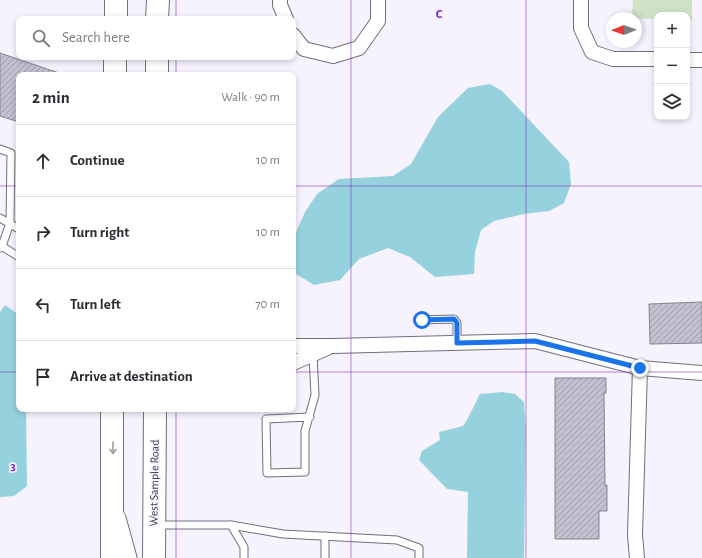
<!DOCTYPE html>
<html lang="en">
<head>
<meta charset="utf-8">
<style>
  :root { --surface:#fff; --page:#f2f2f3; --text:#2b2b33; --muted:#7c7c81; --line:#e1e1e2 }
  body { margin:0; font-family:"Alegreya Sans",sans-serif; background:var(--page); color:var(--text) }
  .controls { position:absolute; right:12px; top:12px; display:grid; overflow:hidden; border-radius:8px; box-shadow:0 2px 6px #0003 }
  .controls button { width:36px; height:36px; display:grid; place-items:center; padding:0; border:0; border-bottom:1px solid var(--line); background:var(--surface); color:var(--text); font:20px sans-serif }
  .compass { position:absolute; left:606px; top:12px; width:36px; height:36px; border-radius:50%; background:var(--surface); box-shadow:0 2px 6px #0003; rotate:269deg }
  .stop { position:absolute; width:12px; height:12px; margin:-9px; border:3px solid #1a73e8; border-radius:50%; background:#fff }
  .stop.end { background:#1a73e8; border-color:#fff; box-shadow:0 1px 4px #0008 }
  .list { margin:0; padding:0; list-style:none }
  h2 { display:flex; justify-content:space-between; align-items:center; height:52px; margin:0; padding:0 16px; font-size:17px }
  h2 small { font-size:13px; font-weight:400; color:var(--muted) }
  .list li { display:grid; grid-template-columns:26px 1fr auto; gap:12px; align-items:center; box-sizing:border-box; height:72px; padding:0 16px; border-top:1px solid var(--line) }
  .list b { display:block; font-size:15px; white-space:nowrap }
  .list em { font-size:13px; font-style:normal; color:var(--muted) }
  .icon { flex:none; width:22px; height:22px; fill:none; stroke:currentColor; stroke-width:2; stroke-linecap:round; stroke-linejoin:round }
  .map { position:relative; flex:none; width:702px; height:558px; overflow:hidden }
  .search { position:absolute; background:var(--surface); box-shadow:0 2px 6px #0003; left:16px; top:16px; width:280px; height:44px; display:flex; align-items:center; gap:10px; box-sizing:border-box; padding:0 14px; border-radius:8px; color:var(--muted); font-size:15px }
  .panel { position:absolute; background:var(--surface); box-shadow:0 2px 6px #0003; left:16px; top:72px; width:280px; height:340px; border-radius:8px }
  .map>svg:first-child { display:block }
  .green { fill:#cee3c5 }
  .water { fill:#95d2dd }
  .building { fill:url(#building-hatch); stroke:#878192 }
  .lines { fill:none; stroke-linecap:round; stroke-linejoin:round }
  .service-casing { stroke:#736d7e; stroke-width:9 }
  .minor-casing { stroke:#736d7e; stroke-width:16 }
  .tertiary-casing { stroke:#736d7e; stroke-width:19 }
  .primary-casing { stroke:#736d7e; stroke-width:24 }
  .service { stroke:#fff; stroke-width:7 }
  .minor { stroke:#fff; stroke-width:14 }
  .tertiary { stroke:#fff; stroke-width:17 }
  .primary { stroke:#fff; stroke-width:22 }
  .oneway { stroke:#9e9da0 }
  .route { stroke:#1a73e8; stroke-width:5 }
  .grid { fill:none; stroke:#7b2cbf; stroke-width:1; stroke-opacity:0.55 }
  .labels { text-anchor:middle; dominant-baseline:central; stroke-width:3.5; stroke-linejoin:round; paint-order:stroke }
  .street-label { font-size:12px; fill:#3d3b42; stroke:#f6f2fe }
  .grid-label { font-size:13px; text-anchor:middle; font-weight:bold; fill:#7b2cbf; stroke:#f6f2fe; stroke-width:3.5; stroke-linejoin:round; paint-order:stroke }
</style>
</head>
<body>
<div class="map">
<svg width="702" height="558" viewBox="0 0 702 558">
  <defs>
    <pattern id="building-hatch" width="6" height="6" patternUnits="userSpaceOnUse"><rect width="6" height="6" fill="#c5bfd2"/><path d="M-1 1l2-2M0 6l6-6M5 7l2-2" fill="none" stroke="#a19cac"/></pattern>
  </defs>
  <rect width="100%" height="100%" fill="#f6f2fe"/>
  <path class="green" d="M633 0H692V20H687V15H657V19L632 18Z"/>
  <g class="water">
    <path d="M490 84 502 91 569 162 571 184 564 203 549 211 524 214 494 221 481 230 475 252 474 274 435 277 410 257 388 248 359 259 340 280 314 285 293 272V239L305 212 317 194 339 179 393 176 411 164 438 117 468 88Z"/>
    <path d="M5 305 19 315V409H26L27 486 14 496 0 497V312Z"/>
    <path d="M502 392 515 394 524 402 526 429 524 558H467L468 492 447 489 419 460 422 451 440 440 439 432 463 426 467 420 480 394Z"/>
  </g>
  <g class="building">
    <path d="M0 53 59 73V75H19V122L0 116Z"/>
    <path d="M702 302V343L650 344 649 304Z"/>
    <path d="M555 378H606V393H604L605 485H607V511H599V539H555Z"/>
  </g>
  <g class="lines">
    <g class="service-casing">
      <g id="service">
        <path d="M0 149 11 153 10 223 2 246 0 248"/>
        <path d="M0 218 19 229"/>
        <path d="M0 245 19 257"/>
        <path d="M422 320 454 319 457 323V343"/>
        <path d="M310 417 266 419 267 473 305 472V431L315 395 313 355"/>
        <path d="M156 525H231L283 534 397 540 419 548V558"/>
        <path d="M231 525 244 547V558"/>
        <path d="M325 558V536"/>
      </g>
    </g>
    <g class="minor-casing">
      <g id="minor">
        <path d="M280 0V5L286 19"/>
        <path d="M581 0V28L592 52 613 59H657"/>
        <path d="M293 35 304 49 333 56 359 48 378 21V0"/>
        <path d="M687 60H702"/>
        <path d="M293 346H332L535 341 640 368 702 373"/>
        <path d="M293 363 327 348"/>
        <path d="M637 558 635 535 640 368"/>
      </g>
    </g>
    <g class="tertiary-casing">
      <path id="tertiary" d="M117 518 128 558"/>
    </g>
    <g class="primary-casing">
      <g id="primary">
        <path d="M116 19V0"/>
        <path d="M157 19 158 0"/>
        <path d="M115 75V57"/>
        <path d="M157 75V57"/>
        <path d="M112 409V558"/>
        <path d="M154 558 155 409"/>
      </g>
    </g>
    <use href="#service" class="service"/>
    <use href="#minor" class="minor"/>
    <use href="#tertiary" class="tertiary"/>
    <use href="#primary" class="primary"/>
  </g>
  <defs><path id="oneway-shaft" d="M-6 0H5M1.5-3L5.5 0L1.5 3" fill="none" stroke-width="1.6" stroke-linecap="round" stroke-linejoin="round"/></defs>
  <use class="oneway" href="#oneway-shaft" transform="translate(113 448) rotate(90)"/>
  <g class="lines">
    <path class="route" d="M422 320 454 319 457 323V343L535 341 640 368"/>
  </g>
  <path class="grid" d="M176 0V19M351 0V558M526 0V558M176 57V75M0 186H19M293 186H702M0 372H19M293 372H702M176 409V558"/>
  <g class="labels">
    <g class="street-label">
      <text transform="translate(154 483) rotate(-89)">West Sample Road</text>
    </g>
  </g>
  <g class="grid-label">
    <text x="439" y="18">C</text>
    <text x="13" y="470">3</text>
  </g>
</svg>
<div class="controls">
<button>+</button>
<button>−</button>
<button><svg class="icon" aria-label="layers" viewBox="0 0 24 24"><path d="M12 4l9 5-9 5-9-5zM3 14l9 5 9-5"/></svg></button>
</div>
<svg class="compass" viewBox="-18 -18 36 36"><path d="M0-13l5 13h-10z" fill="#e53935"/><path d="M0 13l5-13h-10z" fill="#7c7c81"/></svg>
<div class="stop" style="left:422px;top:320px"></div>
<div class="stop end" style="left:640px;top:368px"></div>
<div class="search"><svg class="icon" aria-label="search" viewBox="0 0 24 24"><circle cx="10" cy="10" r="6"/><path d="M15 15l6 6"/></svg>Search here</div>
<section class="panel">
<h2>2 min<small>Walk · 90 m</small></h2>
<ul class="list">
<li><svg class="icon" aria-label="ahead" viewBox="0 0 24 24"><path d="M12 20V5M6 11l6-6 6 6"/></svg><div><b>Continue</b></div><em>10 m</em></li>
<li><svg class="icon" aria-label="right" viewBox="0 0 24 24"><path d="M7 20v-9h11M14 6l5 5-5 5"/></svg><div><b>Turn right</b></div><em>10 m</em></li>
<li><svg class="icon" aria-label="left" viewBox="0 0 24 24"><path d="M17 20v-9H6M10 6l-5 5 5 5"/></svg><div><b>Turn left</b></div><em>70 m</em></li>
<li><svg class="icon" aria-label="arrive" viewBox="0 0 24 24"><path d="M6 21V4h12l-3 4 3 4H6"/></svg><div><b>Arrive at destination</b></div></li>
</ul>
</section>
</div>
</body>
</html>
